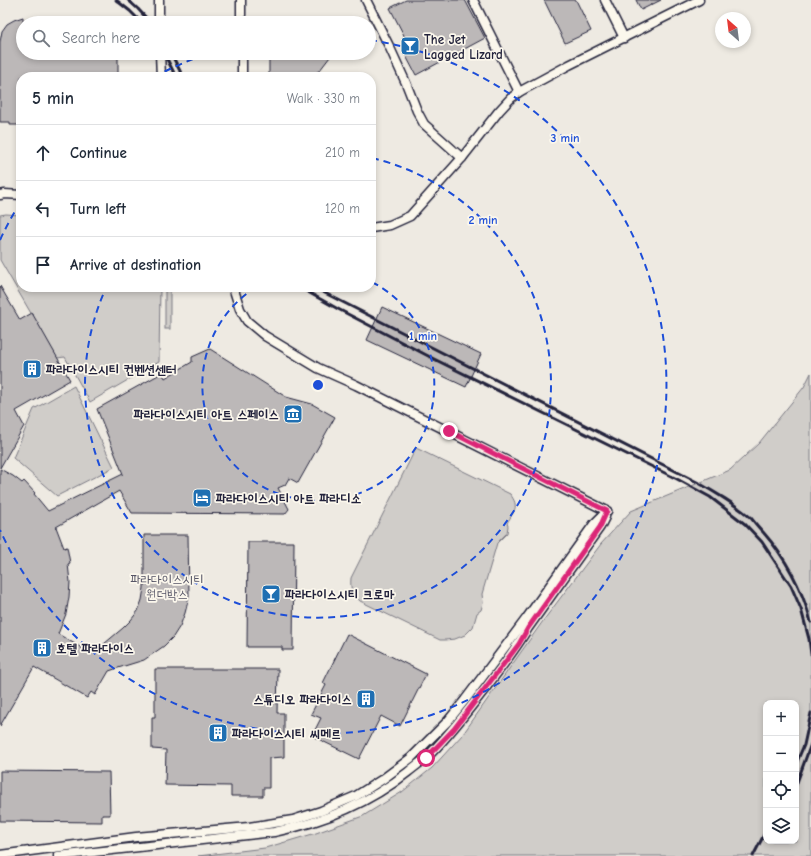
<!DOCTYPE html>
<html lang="en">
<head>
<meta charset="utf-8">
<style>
  :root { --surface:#fff; --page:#f6f6f7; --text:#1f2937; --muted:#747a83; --line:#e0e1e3 }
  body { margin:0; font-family:"Comic Neue","Poor Story",sans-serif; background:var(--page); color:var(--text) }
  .controls { position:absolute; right:12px; bottom:12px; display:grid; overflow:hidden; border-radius:8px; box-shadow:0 2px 6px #0003 }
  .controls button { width:36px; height:36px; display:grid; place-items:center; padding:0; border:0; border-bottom:1px solid var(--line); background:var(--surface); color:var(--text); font:20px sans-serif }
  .compass { position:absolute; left:715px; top:12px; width:36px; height:36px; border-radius:50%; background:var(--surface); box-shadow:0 2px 6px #0003; rotate:332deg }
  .stop { position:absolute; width:12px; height:12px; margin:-9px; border:3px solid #db2777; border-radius:50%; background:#fff }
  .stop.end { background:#db2777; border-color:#fff; box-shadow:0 1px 4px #0008 }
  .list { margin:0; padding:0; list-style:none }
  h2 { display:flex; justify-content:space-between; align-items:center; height:52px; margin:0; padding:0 16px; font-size:17px }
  h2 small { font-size:13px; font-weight:400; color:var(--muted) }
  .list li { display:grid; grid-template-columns:26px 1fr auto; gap:12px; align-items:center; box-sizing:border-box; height:56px; padding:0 16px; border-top:1px solid var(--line) }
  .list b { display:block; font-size:15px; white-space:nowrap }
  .list em { font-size:13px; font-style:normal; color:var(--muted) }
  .icon { flex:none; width:22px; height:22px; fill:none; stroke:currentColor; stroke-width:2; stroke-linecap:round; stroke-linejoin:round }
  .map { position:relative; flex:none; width:811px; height:856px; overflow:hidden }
  .search { position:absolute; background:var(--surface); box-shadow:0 2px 6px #0003; left:16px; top:16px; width:360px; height:44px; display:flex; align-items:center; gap:10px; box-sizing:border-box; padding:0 14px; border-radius:22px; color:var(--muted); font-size:15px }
  .panel { position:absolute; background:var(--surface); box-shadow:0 2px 6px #0003; left:16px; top:72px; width:360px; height:220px; border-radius:16px }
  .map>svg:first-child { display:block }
  .green { fill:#d0cdc9; stroke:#797882; fill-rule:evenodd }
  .building { fill:#bcb8b8; stroke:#22223b }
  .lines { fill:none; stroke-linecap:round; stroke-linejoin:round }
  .street-casing { stroke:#22223b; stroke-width:11 }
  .street { stroke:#fbf7ec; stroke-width:8 }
  .rail { stroke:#22223b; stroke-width:3 }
  .route { stroke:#db2777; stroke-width:5 }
  .ring { fill:none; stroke:#1d4ed8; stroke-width:2; stroke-dasharray:7 5 }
  .labels { text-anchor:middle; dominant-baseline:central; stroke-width:3.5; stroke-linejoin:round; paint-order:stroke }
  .poi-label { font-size:13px; font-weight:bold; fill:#22223b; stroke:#fbf7ec; text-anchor:start }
  .park-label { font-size:13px; fill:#565566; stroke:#fbf7ec }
  .centre { fill:#1d4ed8; stroke:#fbf7ec; stroke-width:2 }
  .ring-label { font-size:12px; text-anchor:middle; font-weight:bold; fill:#1d4ed8; stroke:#fbf7ec; stroke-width:3.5; stroke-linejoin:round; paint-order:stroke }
</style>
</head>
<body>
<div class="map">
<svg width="811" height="856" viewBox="0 0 811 856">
  <rect width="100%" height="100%" fill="#eeeae2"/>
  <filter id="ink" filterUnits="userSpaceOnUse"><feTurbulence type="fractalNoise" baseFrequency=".025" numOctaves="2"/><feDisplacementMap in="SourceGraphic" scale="8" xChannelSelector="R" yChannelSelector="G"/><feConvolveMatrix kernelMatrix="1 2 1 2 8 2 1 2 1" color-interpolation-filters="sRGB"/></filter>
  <g filter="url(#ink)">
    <g class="green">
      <path d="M6 214 21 215V287H160L159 362 90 402 65 357 57 358 0 260V215Z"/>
      <rect x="165" y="287" width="5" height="42"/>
      <path d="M811 373V856H198L265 848 316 833 363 816 402 792 432 768 463 734 543 621 601 544 631 511 730 470 759 443 804 387ZM766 703H796V841H766Z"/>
      <path d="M74 386 114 467 57 496 13 458 34 409Z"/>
      <path d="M416 448 510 494C520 507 514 511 507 523L508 526 507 533 497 543 482 594 483 603 481 610 477 613 473 627 465 635 455 639 445 640H440L360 601C352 593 350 590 351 578Z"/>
    </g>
    <g class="building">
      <path d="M406 0H465L485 38 416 75 406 56 413 53 390 8Z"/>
      <path d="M544 0H576L591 31 565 43Z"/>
      <path d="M636 0H661L641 10Z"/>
      <path d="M23 17V53H118V77H21V125H10V122H0V42L2 31 7 24 14 20Z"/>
      <path d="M269 53H333L320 70 310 77H269Z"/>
      <path d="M0 286 20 320 32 313 70 380 16 411 24 426 0 468Z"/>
      <path d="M382 307 481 354 466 387 367 340Z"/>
      <path d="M210 349 286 397 312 404 335 417 298 483 289 478 285 485 278 488 289 509 285 514 132 513 119 491 56 527 64 548 67 547 70 563 68 564 70 582 69 597 66 614 58 634 92 654 123 628 131 620 138 611 142 600 144 588V535H188L189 597 185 613 180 626 173 637 164 646 144 660 118 668 109 671 95 695 91 692 87 698 34 667 0 726V469L13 476 22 483 24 481 35 493 34 494 48 511 123 474 97 409 162 373 165 378 192 362V357Z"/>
      <path d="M248 542H294L293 650H282V647H247Z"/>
      <path d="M347 634 426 674 400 726 381 716 359 759 312 736 321 718 311 714 326 685 323 683Z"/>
      <path d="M155 669H278L277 713H284V757L269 758V788H263V796H231V786L165 785 166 750 152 749V717H155Z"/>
      <path d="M0 771 109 772 110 815H102V822L0 821Z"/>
    </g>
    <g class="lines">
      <g class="street-casing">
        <g id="street">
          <path d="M159 0V23"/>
          <path d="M241 0V23"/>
          <path d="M366 0 390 48 406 83 417 111 424 124 462 158"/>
          <path d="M473 0 519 92"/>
          <path d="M605 0 624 38"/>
          <path d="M160 53 161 77"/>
          <path d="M242 53V77"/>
          <path d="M0 195 5 194 21 195"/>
          <path d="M371 228 390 225 410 216 462 158 499 111 511 98 519 92 569 65 699 0"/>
          <path d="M233 287 240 309 247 321 265 336 318 368 356 385 607 511"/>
          <path d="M0 855 136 837 249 827 293 820 321 811 356 796 383 779 411 758 448 721 465 700 526 619 594 524 607 511"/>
          <path d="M58 856 274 832C324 822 368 804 408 772 414 767 421 762 427 757 448 737 466 713 484 690 499 670 515 650 528 628L600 527 605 517"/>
        </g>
      </g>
      <use href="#street" class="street"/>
      <g class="rail">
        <path d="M116 0 130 11 142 23"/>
        <path d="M128 0 138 9 151 23"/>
        <path d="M164 53 176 77"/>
        <path d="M171 53 183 77"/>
        <path d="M299 287 338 309 434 359 677 479 710 497 745 524 762 542 791 586 801 609 809 639 811 654"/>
        <path d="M313 287 697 482C716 493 735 504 751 518 755 523 759 528 763 532 786 558 802 589 811 622"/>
        <path d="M796 764 804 745 811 713"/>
        <path d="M796 785 811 744"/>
        <path d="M753 856 766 831"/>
      </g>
    </g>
  </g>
  <g class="lines" filter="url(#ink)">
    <path class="route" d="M426 758 454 729 519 644 528 628 600 527 607 511 449 431"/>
  </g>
  <g class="ring">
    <path d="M372 282A116 116 0 1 1 256 287"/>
    <path d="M372 158A233 233 0 1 1 106 288"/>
    <path d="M0 240A349 349 0 0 1 20 203M154 77A349 349 0 0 1 210 53M370 40A349 349 0 1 1 0 530"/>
  </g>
  <defs>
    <g id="bar-square" transform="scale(1)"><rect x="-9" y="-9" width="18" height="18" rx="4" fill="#1f6fb2" stroke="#fbf7ec"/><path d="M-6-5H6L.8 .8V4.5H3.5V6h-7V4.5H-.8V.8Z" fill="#fff"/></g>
    <g id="building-square" transform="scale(1)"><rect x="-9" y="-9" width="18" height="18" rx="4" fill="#1f6fb2" stroke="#fbf7ec"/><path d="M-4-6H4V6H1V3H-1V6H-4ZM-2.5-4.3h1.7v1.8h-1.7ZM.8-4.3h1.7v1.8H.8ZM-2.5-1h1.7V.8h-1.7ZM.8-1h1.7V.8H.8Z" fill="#fff"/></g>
    <g id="museum-square" transform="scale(1)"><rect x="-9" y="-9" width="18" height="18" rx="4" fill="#1f6fb2" stroke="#fbf7ec"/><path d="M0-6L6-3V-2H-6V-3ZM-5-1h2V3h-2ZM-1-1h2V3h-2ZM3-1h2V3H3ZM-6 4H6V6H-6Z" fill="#fff"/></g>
    <g id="hotel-square" transform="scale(1)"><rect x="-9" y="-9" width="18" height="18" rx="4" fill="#1f6fb2" stroke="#fbf7ec"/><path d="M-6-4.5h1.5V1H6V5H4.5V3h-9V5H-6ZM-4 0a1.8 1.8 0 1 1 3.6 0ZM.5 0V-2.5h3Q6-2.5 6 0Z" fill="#fff"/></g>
  </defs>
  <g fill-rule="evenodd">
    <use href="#bar-square" x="410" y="46"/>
    <use href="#building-square" x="32" y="369"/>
    <use href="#museum-square" x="293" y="414"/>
    <use href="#hotel-square" x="202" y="498"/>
    <use href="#bar-square" x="271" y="594"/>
    <use href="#building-square" x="42" y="648"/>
    <use href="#building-square" x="366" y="699"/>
    <use href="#building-square" x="218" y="733"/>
  </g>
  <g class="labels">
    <g class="poi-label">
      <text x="424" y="39">The Jet<tspan x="424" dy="15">Lagged Lizard</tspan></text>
      <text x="46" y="369">파라다이스시티 컨벤션센터</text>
      <text x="279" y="414" text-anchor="end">파라다이스시티 아트 스페이스</text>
      <text x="216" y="498">파라다이스시티 아트 파라디소</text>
      <text x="285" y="594">파라다이스시티 크로마</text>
      <text x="56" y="648">호텔 파라다이스</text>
      <text x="352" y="699" text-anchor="end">스튜디오 파라다이스</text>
      <text x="232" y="733">파라다이스시티 씨메르</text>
    </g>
    <g class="park-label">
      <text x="167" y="579">파라다이스시티<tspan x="167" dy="15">원더박스</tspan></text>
    </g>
  </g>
  <circle cx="318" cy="385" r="6" class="centre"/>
  <g class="ring-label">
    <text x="565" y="142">3 min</text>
    <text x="483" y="224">2 min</text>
    <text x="423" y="340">1 min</text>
  </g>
</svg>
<div class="controls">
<button>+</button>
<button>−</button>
<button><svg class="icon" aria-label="locate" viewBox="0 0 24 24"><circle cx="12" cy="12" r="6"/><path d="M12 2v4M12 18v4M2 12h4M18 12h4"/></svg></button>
<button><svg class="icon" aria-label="layers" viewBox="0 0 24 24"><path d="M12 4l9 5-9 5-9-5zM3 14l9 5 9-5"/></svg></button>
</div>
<svg class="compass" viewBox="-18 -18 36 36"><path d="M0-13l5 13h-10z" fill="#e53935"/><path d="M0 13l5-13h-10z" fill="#747a83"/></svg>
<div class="stop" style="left:426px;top:758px"></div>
<div class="stop end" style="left:449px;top:431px"></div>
<div class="search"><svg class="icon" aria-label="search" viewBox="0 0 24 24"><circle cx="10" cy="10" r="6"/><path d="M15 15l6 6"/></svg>Search here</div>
<section class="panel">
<h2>5 min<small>Walk · 330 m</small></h2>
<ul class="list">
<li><svg class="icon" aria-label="ahead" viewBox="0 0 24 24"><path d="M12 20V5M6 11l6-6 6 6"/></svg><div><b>Continue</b></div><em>210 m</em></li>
<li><svg class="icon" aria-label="left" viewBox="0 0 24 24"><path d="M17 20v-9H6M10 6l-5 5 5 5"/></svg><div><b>Turn left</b></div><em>120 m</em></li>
<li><svg class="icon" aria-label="arrive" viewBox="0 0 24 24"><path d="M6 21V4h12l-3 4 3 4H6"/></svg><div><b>Arrive at destination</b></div></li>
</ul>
</section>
</div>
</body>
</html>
